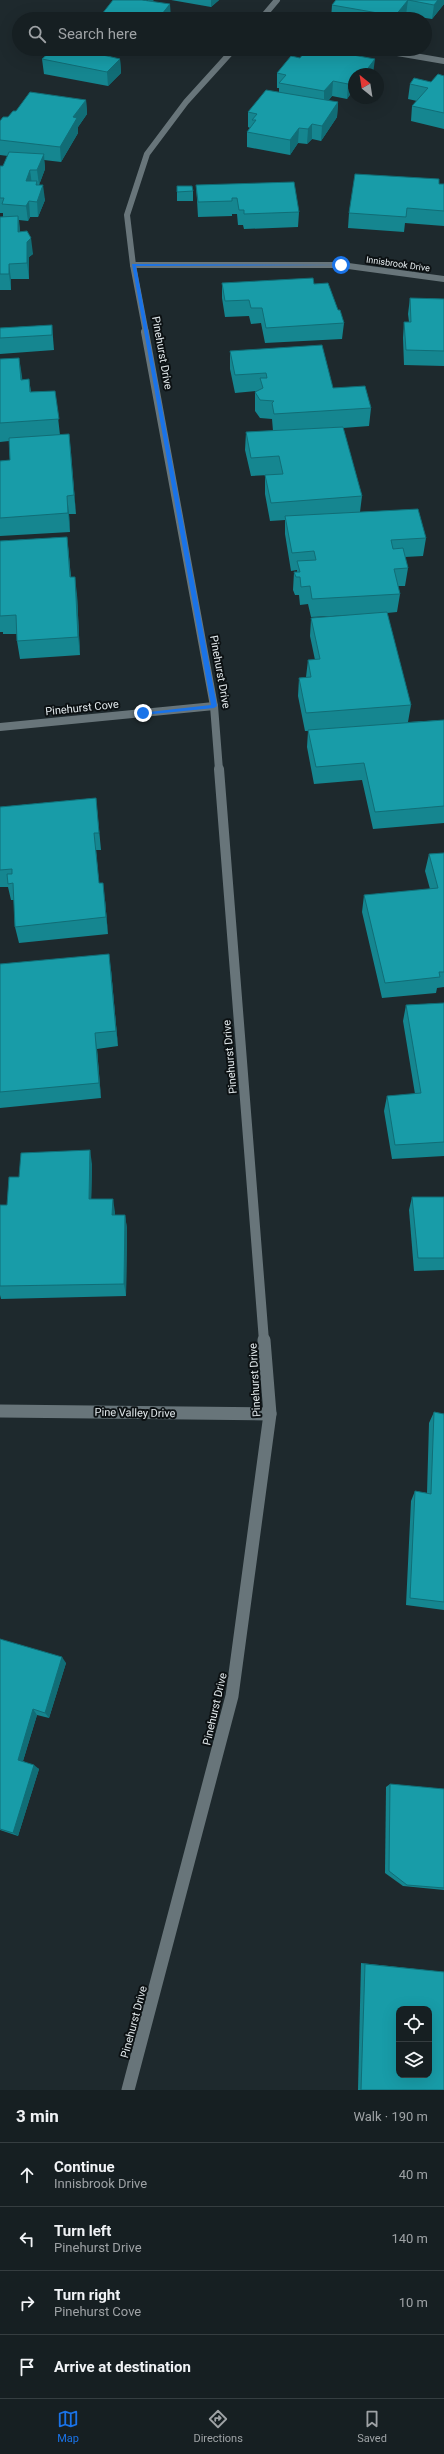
<!DOCTYPE html>
<html lang="en">
<head>
<meta charset="utf-8">
<style>
  :root { --surface:#161f22; --page:#232c2f; --text:#f1f3f6; --muted:#9ea2a5; --line:#353d40; --accent:#1a73e8 }
  body { margin:0; font-family:Roboto,sans-serif; background:var(--page); color:var(--text) }
  .controls { position:absolute; right:12px; bottom:12px; display:grid; overflow:hidden; border-radius:8px; box-shadow:0 4px 16px #0002 }
  .controls button { width:36px; height:36px; display:grid; place-items:center; padding:0; border:0; border-bottom:1px solid var(--line); background:var(--surface); color:var(--text); font:20px sans-serif }
  .compass { position:absolute; left:348px; top:68px; width:36px; height:36px; border-radius:50%; background:var(--surface); box-shadow:0 4px 16px #0002; rotate:330deg }
  .stop { position:absolute; width:12px; height:12px; margin:-9px; border:3px solid #1a73e8; border-radius:50%; background:#fff }
  .stop.end { background:#1a73e8; border-color:#fff; box-shadow:0 1px 4px #0008 }
  .list { margin:0; padding:0; list-style:none }
  h2 { display:flex; justify-content:space-between; align-items:center; height:52px; margin:0; padding:0 16px; font-size:17px }
  h2 small { font-size:13px; font-weight:400; color:var(--muted) }
  .list li { display:grid; grid-template-columns:26px 1fr auto; gap:12px; align-items:center; box-sizing:border-box; height:64px; padding:0 16px; border-top:1px solid var(--line) }
  .list b { display:block; font-size:15px; white-space:nowrap }
  .list p { margin:0; font-size:13px; white-space:nowrap; color:var(--muted) }
  .list em { font-size:13px; font-style:normal; color:var(--muted) }
  .icon { flex:none; width:22px; height:22px; fill:none; stroke:currentColor; stroke-width:2; stroke-linecap:round; stroke-linejoin:round }
  .map { position:relative; flex:none; width:444px; height:2090px; overflow:hidden }
  .search { position:absolute; background:var(--surface); box-shadow:0 4px 16px #0002; left:12px; right:12px; top:12px; height:44px; display:flex; align-items:center; gap:10px; box-sizing:border-box; padding:0 14px; border-radius:22px; color:var(--muted); font-size:15px }
  .sheet { height:308px; background:var(--surface) }
  nav { display:flex; justify-content:space-around; align-items:center; box-sizing:border-box; height:56px; border-top:1px solid var(--line); background:var(--surface); font-size:11px; color:var(--muted) }
  nav a { display:grid; justify-items:center; gap:2px }
  nav .on { color:var(--accent) }
  .map>svg:first-child { display:block }
  .lines { fill:none; stroke-linecap:round; stroke-linejoin:round }
  .minor-far3 { stroke:#68757a; stroke-width:6 }
  .minor-far2 { stroke:#68757a; stroke-width:8 }
  .minor-far1 { stroke:#68757a; stroke-width:10 }
  .minor { stroke:#68757a; stroke-width:13 }
  .wall { fill:#158690 }
  .shaded-wall { fill:#116d76 }
  .building { fill:#189ca8; stroke:#116d76; fill-rule:evenodd }
  .route { fill:#1a73e8 }
  .labels { text-anchor:middle; dominant-baseline:central; stroke-width:4; stroke-linejoin:round; paint-order:stroke }
  .far-street-label { font-size:9px; fill:#e3eaed; stroke:#0c1113 }
  .street-label { font-size:11px; fill:#e3eaed; stroke:#0c1113 }
</style>
</head>
<body>
<div class="map">
<svg width="444" height="2090" viewBox="0 0 444 2090">
  <rect width="100%" height="100%" fill="#1e292d"/>
  <g class="lines">
    <g class="minor-far3">
      <path d="M261 19 277 0"/>
      <path d="M374 49 444 61"/>
      <path d="M133 265H341L444 279"/>
      <path d="M146 333 133 265 127 215 147 154 186 102 234 49"/>
    </g>
    <g class="minor-far2">
      <path d="M145 332 214 706 219 770"/>
      <path d="M0 727 214 706"/>
    </g>
    <path class="minor-far1" d="M219 769 264 1341"/>
    <g class="minor">
      <path d="M0 1411 270 1414"/>
      <path d="M128 2090 232 1696 270 1414 264 1340"/>
    </g>
  </g>
  <g class="wall">
    <path d="M171 0H219L211 7Z"/>
    <path d="M336 0H444V4L432 19 406 15 403 19H331L332 5Z"/>
    <path d="M53 49H139L134 54 102 50 103 55 120 59 121 73 108 86 44 74 42 59Z"/>
    <path d="M277 73H373L354 74 353 90 347 99 332 96 328 101 338 102 337 117 321 141 312 139 307 144 298 143 290 155 247 147V132L250 128 248 127V112L279 92V88H277Z"/>
    <path d="M444 76V129L411 121 412 106 417 101 408 99 410 84 431 82Z"/>
    <path d="M86 100 87 114 78 127V133L61 162 44 160 45 169 39 185 45 200 38 217H30L28 221 19 220 20 232 33 254 29 257V279H11V290H0V217H3V213H0V166H3L8 156 0 155V121L8 117 16 111Z"/>
    <path d="M444 184V226L405 223 404 232 348 228 349 213Z"/>
    <path d="M196 185 299 212 298 227 244 229 243 225H238L237 214H232V216L198 217 197 200Z"/>
    <path d="M177 186 193 191V201H177Z"/>
    <path d="M222 283 314 284 338 310 344 323 342 339 265 343 261 323 251 324 249 316 225 317 222 298Z"/>
    <path d="M410 298 444 299V366L404 365 403 338 404 322H409L408 314Z"/>
    <path d="M52 325 54 350 0 354V328Z"/>
    <path d="M230 351 333 388 371 408 369 426 343 428 362 496 360 512 426 538 423 556 405 557 408 568 405 586H398L400 594 397 612 387 613 411 705 408 722 444 720V823L373 829 362 780 314 784 307 747 308 731H305L298 696 299 678 306 677 308 660H315L310 636 311 618 355 615 311 617 308 604 300 605 299 595H295L293 590 294 572H297V570L291 571 285 534V520L270 521 265 494V475H269L251 476 245 450 246 432 273 431 272 419 260 418 255 411V392L257 391 235 393 230 369Z"/>
    <path d="M0 359 22 380 29 379 31 392 55 391 60 435 69 434 76 514H69L70 532 0 536V461L10 460 9 441 0 442Z"/>
    <path d="M67 537 71 577 77 595 80 655 20 659 17 641V634H3V632H0V541Z"/>
    <path d="M96 798 101 850H96L99 883 105 900 108 934 19 943 15 927 14 900H11L8 887H0V807Z"/>
    <path d="M444 853V987L437 988 436 993 382 998 362 912 364 895 430 889 425 871 429 854Z"/>
    <path d="M0 964 111 970 118 1046 97 1049 101 1098 0 1108Z"/>
    <path d="M444 1003V1156L392 1159 384 1111 387 1096 415 1094 403 1021 406 1005Z"/>
    <path d="M92 1164 91 1199 115 1212V1215H125L127 1229 126 1296 1 1299 0 1295V1205H7L19 1177Z"/>
    <path d="M412 1197H444V1270L414 1271 409 1210Z"/>
    <path d="M434 1412 444 1414V1610L406 1605 411 1501 415 1491 427 1493 429 1423Z"/>
    <path d="M0 1639 66 1663 49 1718 37 1715 23 1761 39 1769 18 1836 0 1830Z"/>
    <path d="M390 1784 444 1789V1890L403 1886 385 1873 386 1787Z"/>
    <path d="M361 1963 444 1972V2090H358Z"/>
  </g>
  <g class="shaded-wall">
    <path d="M148 0H154L148 6Z"/>
    <path d="M211 0H219L211 7Z"/>
    <path d="M408 0 406 15 403 19H394L395 16Z"/>
    <path d="M438 0H444V4L432 19 434 5Z"/>
    <path d="M170 4 171 18 162 14Z"/>
    <path d="M98 49H102L103 60 94 53Z"/>
    <path d="M134 49H139L134 54Z"/>
    <path d="M120 59 121 73 108 86 107 72Z"/>
    <path d="M375 59 373 74H357Z"/>
    <path d="M354 75V89L347 99 348 84Z"/>
    <path d="M333 81 332 96 324 106V91Z"/>
    <path d="M86 100 87 114 78 127V133L61 162 60 147 73 117Z"/>
    <path d="M338 102 337 117 321 141 322 126Z"/>
    <path d="M312 124V139L307 144 308 129Z"/>
    <path d="M299 128 298 143 290 155V140Z"/>
    <path d="M44 154 45 169 39 185 37 170Z"/>
    <path d="M30 170 32 185 26 181Z"/>
    <path d="M37 181 39 196 43 185 45 200 38 217 36 185Z"/>
    <path d="M29 201 30 217 28 221 26 206Z"/>
    <path d="M18 216 20 232H18Z"/>
    <path d="M31 238 33 254 29 257V279L27 263V242Z"/>
    <path d="M9 264 11 279V290L9 274Z"/>
    <path d="M19 358 22 376 24 398 21 380Z"/>
    <path d="M69 434 71 452 76 514 74 495Z"/>
    <path d="M67 496 69 514 70 532 68 513Z"/>
    <path d="M67 537 69 555 72 595 70 577Z"/>
    <path d="M75 577 77 595 80 655 78 637Z"/>
    <path d="M103 883 105 900 108 934 106 917Z"/>
    <path d="M109 954 111 970 118 1046 116 1031Z"/>
    <path d="M95 1033 97 1049 101 1098 99 1083Z"/>
    <path d="M90 1150 92 1164 91 1213 89 1199Z"/>
    <path d="M113 1199 115 1212 114 1229 112 1215Z"/>
    <path d="M125 1215 127 1229 126 1296 124 1284Z"/>
    <path d="M62 1657 66 1663 49 1718 45 1713Z"/>
    <path d="M33 1709 37 1715 22 1764 18 1760Z"/>
    <path d="M34 1765 39 1769 18 1836 13 1833Z"/>
  </g>
  <g class="building">
    <path d="M113 0H142L170 4 162 14 175 16 172 19H98Z"/>
    <path d="M336 0H438L434 5 408 0 395 16 332 5Z"/>
    <path d="M53 49H98L94 53 120 59 107 72 42 59Z"/>
    <path d="M306 50 323 53 325 50 375 59 365 72 357 74H354V75L348 84 333 81 324 91 279 83 286 75 277 73 291 56 300 58Z"/>
    <path d="M438 74 444 76V113L412 106 428 88 410 84 414 78 431 82Z"/>
    <path d="M266 90 338 102 322 126 312 124 308 129 299 128 290 140 247 132 256 120H252L257 114 248 112Z"/>
    <path d="M30 92 86 100 73 117 77 118 60 147 0 140V121L3 117H8L13 111H16Z"/>
    <path d="M9 152 44 154 37 170H30L26 181H37L36 185H43L37 202 29 201 26 206 2 204 4 198H0V166H3Z"/>
    <path d="M355 174 439 179V184H444V211L407 208 406 217 349 213Z"/>
    <path d="M294 182 299 212 244 214V210H239L237 198H232V201L198 202 196 185Z"/>
    <path d="M177 186H192L193 191 177 192Z"/>
    <path d="M18 216V232L27 231 31 238 27 242V263L9 264V274H0V217Z"/>
    <path d="M313 278 314 284 328 283 338 310H340L344 323 266 328 262 308H251L249 300 225 301 222 283Z"/>
    <path d="M410 298 444 299V351L406 350 404 322H411Z"/>
    <path d="M52 325V335L0 338V328Z"/>
    <path d="M322 345 333 388 365 386 371 408 274 414 272 403 274 401 260 400 255 392 263 388 260 378H267L266 373 235 375 230 351Z"/>
    <path d="M19 358 21 380 29 379 30 392 55 391 59 419 0 423V359Z"/>
    <path d="M343 427 362 496 271 503 265 475 283 474 279 456 251 458 246 432Z"/>
    <path d="M69 434 74 495 67 496 68 513 0 518V461L10 460 9 438Z"/>
    <path d="M418 509 426 538 391 540 393 549 403 548 408 568 394 569 400 594 312 599 310 586 301 587 300 577H296L294 572H300L297 561 316 560 314 551 292 553 285 516Z"/>
    <path d="M67 537 70 577H75L78 637 17 641 16 615 0 616V541Z"/>
    <path d="M387 612 411 705 306 713 299 678 311 677 308 660 320 659 311 618Z"/>
    <path d="M444 720V806L375 812 364 763 316 767 308 730Z"/>
    <path d="M96 798 99 833H94L99 883H103L106 917 15 927 13 883 8 884 7 874H12V869L0 870V807Z"/>
    <path d="M444 853V972H439L440 977 385 983 364 895 438 888 429 854Z"/>
    <path d="M109 954 116 1031 95 1033 99 1083 0 1092V964Z"/>
    <path d="M444 1003V1142L395 1145 387 1096 421 1093 406 1005Z"/>
    <path d="M90 1150 89 1199H113L112 1215H125L124 1284 0 1286V1205H7L9 1177H19L21 1153Z"/>
    <path d="M412 1197H444V1258H418Z"/>
    <path d="M434 1412 444 1414V1602L410 1598 415 1491 431 1494Z"/>
    <path d="M0 1639 62 1657 45 1713 33 1709 18 1760 34 1765 13 1833 0 1829Z"/>
    <path d="M390 1784 444 1789V1888L407 1885 389 1871Z"/>
    <path d="M365 1964 444 1972V2090H361ZM399 2009H429V2075H399Z"/>
  </g>
  <path class="route" d="M132 264 343 265 136 266 217 706 214 708 143 715 140 713 211 705Z"/>
  <g class="labels">
    <g class="far-street-label">
      <text transform="translate(398 264) rotate(8)">Innisbrook Drive</text>
    </g>
    <g class="street-label">
      <text transform="translate(162 353) rotate(80)">Pinehurst Drive</text>
      <text transform="translate(220 672) rotate(80)">Pinehurst Drive</text>
      <text transform="translate(82 708) rotate(-6)">Pinehurst Cove</text>
      <text transform="translate(230 1057) rotate(-95)">Pinehurst Drive</text>
      <text transform="translate(255 1380) rotate(-93)">Pinehurst Drive</text>
      <text transform="translate(135 1413) rotate(1)">Pine Valley Drive</text>
      <text transform="translate(215 1709) rotate(-77)">Pinehurst Drive</text>
      <text transform="translate(134 2022) rotate(-75)">Pinehurst Drive</text>
    </g>
  </g>
</svg>
<div class="controls">
<button><svg class="icon" aria-label="locate" viewBox="0 0 24 24"><circle cx="12" cy="12" r="6"/><path d="M12 2v4M12 18v4M2 12h4M18 12h4"/></svg></button>
<button><svg class="icon" aria-label="layers" viewBox="0 0 24 24"><path d="M12 4l9 5-9 5-9-5zM3 14l9 5 9-5"/></svg></button>
</div>
<svg class="compass" viewBox="-18 -18 36 36"><path d="M0-13l5 13h-10z" fill="#e53935"/><path d="M0 13l5-13h-10z" fill="#9ea2a5"/></svg>
<div class="stop" style="left:341px;top:265px"></div>
<div class="stop end" style="left:143px;top:713px"></div>
<div class="search"><svg class="icon" aria-label="search" viewBox="0 0 24 24"><circle cx="10" cy="10" r="6"/><path d="M15 15l6 6"/></svg>Search here</div>
</div>
<section class="sheet">
<h2>3 min<small>Walk · 190 m</small></h2>
<ul class="list">
<li><svg class="icon" aria-label="ahead" viewBox="0 0 24 24"><path d="M12 20V5M6 11l6-6 6 6"/></svg><div><b>Continue</b><p>Innisbrook Drive</p></div><em>40 m</em></li>
<li><svg class="icon" aria-label="left" viewBox="0 0 24 24"><path d="M17 20v-9H6M10 6l-5 5 5 5"/></svg><div><b>Turn left</b><p>Pinehurst Drive</p></div><em>140 m</em></li>
<li><svg class="icon" aria-label="right" viewBox="0 0 24 24"><path d="M7 20v-9h11M14 6l5 5-5 5"/></svg><div><b>Turn right</b><p>Pinehurst Cove</p></div><em>10 m</em></li>
<li><svg class="icon" aria-label="arrive" viewBox="0 0 24 24"><path d="M6 21V4h12l-3 4 3 4H6"/></svg><div><b>Arrive at destination</b></div></li>
</ul>
</section>
<nav>
<a class="on"><svg class="icon" aria-label="map" viewBox="0 0 24 24"><path d="M3 6l6-2 6 2 6-2v14l-6 2-6-2-6 2zM9 4v14M15 6v14"/></svg>Map</a>
<a><svg class="icon" aria-label="directions" viewBox="0 0 24 24"><path d="M12 3l9 9-9 9-9-9zM9 14v-3h6M13 9l2 2-2 2"/></svg>Directions</a>
<a><svg class="icon" aria-label="saved" viewBox="0 0 24 24"><path d="M7 4h10v16l-5-4-5 4z"/></svg>Saved</a>
</nav>
</body>
</html>
